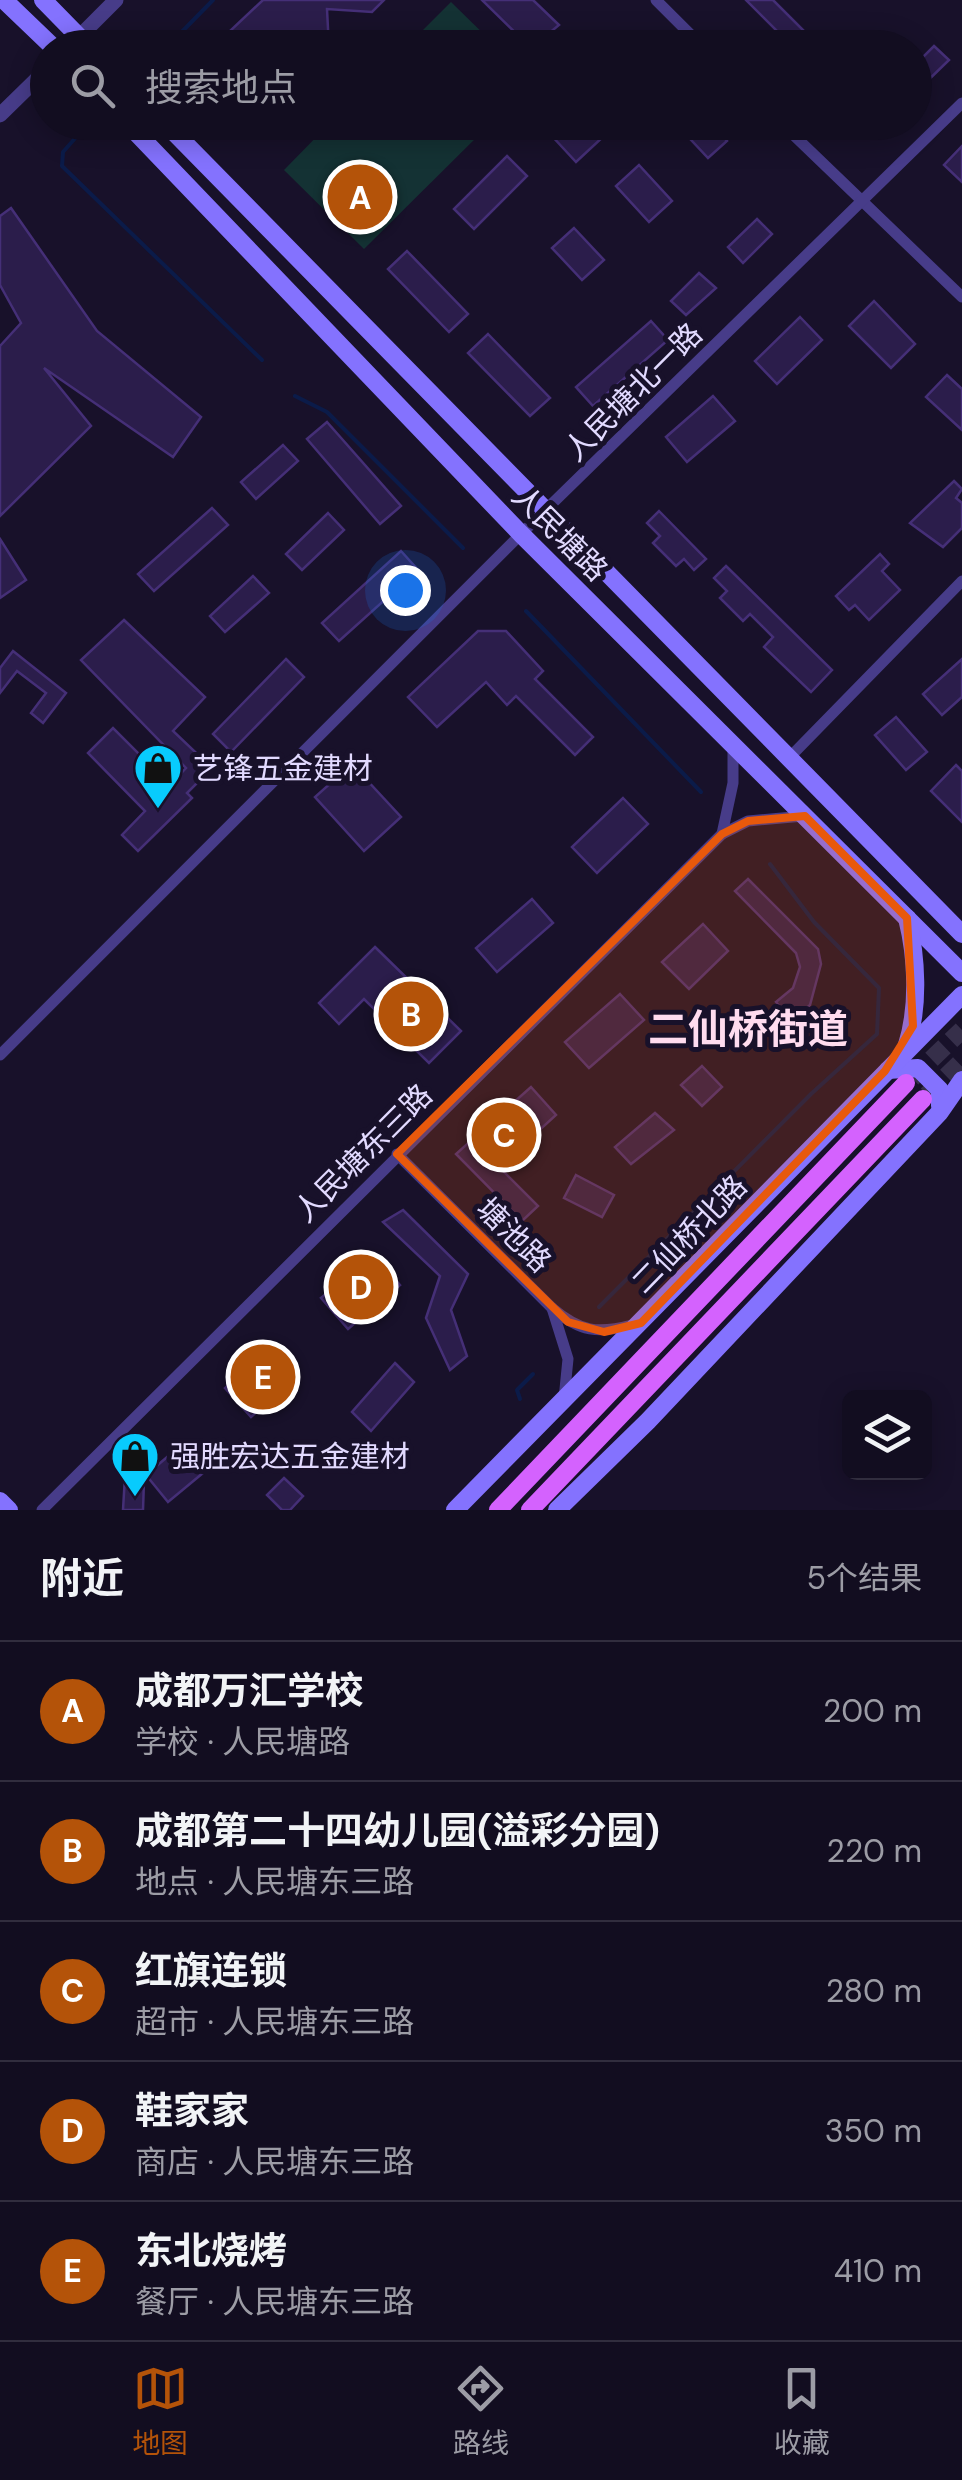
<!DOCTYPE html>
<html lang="zh">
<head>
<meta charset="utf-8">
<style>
  :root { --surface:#120d20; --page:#1b1629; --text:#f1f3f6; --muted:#9c9ca5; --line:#312d3e; --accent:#b45309 }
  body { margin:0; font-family:"DM Sans","Noto Sans SC",sans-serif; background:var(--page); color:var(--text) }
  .controls { position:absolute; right:30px; bottom:30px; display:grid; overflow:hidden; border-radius:15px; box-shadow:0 5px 25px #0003 }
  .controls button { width:90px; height:90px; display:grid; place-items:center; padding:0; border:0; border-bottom:2px solid var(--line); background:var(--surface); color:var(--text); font:50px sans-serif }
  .you { position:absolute; left:405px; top:590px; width:35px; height:35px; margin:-25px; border:8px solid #fff; border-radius:50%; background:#1a73e8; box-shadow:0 0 0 15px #1a73e833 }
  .badge { display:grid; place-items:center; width:65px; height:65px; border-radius:50%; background:var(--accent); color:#fff; font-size:32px; font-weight:700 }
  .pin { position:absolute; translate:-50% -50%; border:5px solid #fff; box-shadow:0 2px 10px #0006 }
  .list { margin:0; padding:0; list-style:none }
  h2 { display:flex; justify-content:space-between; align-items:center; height:130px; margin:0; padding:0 40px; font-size:42px }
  h2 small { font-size:32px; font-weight:400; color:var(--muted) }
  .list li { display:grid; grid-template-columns:65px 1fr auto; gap:30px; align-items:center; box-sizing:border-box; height:140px; padding:0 40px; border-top:2px solid var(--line) }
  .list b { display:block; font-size:38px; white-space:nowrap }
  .list p { margin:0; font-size:32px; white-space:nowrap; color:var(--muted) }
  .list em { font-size:32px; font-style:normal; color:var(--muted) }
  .icon { flex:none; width:55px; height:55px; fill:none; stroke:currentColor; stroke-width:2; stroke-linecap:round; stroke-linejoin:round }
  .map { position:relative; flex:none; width:962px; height:1510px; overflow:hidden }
  .search { position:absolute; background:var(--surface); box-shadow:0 5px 25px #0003; left:30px; right:30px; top:30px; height:110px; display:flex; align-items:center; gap:25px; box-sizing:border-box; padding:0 35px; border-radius:55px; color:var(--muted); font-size:38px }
  .sheet { height:830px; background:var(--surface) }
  nav { display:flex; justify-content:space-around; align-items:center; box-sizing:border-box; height:140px; border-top:2px solid var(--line); background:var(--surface); font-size:28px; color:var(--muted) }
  nav a { display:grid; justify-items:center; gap:5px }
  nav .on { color:var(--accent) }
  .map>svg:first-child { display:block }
  .green { fill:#143234 }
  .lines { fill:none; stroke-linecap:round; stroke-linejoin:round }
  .stream { stroke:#0b1b49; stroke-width:4 }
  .building { fill:#2b1d4b; stroke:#452f77; stroke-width:2.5 }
  .primary-tunnel { stroke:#362f4a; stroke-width:18; stroke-dasharray:18 9; stroke-linecap:butt }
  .minor { stroke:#473c89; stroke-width:11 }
  .tertiary { stroke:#473c89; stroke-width:15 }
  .secondary { stroke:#8472fe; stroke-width:18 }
  .primary { stroke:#d462fe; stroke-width:18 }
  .marked { fill:#e8590c; fill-opacity:0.2; stroke:#e8590c; stroke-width:8; stroke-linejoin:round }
  .labels { text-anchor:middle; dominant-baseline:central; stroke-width:10; stroke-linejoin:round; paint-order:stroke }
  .street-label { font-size:30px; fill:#e2daff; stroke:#18112a }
  .poi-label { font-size:30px; fill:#e2daff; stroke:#18112a; text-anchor:start }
  .district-label { font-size:40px; font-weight:bold; fill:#ffdcef; stroke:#18112a }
</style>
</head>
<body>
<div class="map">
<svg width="962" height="1510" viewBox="0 0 962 1510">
  <rect width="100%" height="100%" fill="#18112a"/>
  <g class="green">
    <path d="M451 2 497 47H406Z"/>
    <path d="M331 122H491V123L364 249 284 170Z"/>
  </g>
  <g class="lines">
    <g class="stream">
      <path d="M166 48 213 0"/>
      <path d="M78 135 63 152 62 166 262 360"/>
      <path d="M295 396 327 412 463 548"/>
      <path d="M526 611 701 792"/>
      <path d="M599 1307 811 1094 877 1034 879 988 814 922 770 864"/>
      <path d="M520 1399 517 1390 533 1374"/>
    </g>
  </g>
  <g class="building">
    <path d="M263 0H384L372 12 327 9 329 48H212Z"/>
    <path d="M482 0H533L559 25 531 48Z"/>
    <path d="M746 0H773L811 38 801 48H794Z"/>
    <path d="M934 46 949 60 914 94V66Z"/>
    <path d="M539 122H619L576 162Z"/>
    <path d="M687 122H710L727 141 708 158 680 128Z"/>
    <path d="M962 146V182L944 165Z"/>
    <path d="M507 156 527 176 474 229 454 209Z"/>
    <path d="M639 165 672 201 649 222 616 186Z"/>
    <path d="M11 208 97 331 201 417 173 457 44 368 91 426 0 516V346L21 323 0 285V216Z"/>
    <path d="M757 219 772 234 743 263 728 247Z"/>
    <path d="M574 228 604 260 582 280 552 248Z"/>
    <path d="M407 251 468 314 449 332 388 269Z"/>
    <path d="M699 273 716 288 686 315 671 301Z"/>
    <path d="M874 301 915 344 891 368 849 326Z"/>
    <path d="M800 317 822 340 777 384 755 361Z"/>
    <path d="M651 321 668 340 593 406 576 387Z"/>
    <path d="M488 334 550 398 530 416 468 353Z"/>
    <path d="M947 375 962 389V430L926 397Z"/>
    <path d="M713 396 735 421 687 462 666 437Z"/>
    <path d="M327 422 401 506 380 524 307 439Z"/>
    <path d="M283 445 298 461 256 499 241 482Z"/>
    <path d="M954 481 962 489 956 498 962 503V528L943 547 910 523Z"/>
    <path d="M212 508 228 525 154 591 138 574Z"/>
    <path d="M659 511 706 559 694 570 684 559 676 566 653 543 660 536 647 523Z"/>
    <path d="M328 513 344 530 302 570 286 554Z"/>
    <path d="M0 539 26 580 0 598Z"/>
    <path d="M401 551 418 570 339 641 322 623Z"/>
    <path d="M880 554 889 564 882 571 900 590 869 620 855 605 849 610 836 596Z"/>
    <path d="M726 566 832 670 811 692 764 647 773 637 750 614 743 621 720 598 727 591 714 578Z"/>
    <path d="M253 576 269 593 225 632 210 616Z"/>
    <path d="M124 620 205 697 173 731 212 768 187 793 192 798 138 851 122 835 145 811 88 753 113 728 170 785 186 768 81 660Z"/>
    <path d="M478 631H506L543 671 535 679 593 737 575 755 516 696 507 705 486 682 437 727 408 697Z"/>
    <path d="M13 651 66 693 43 723 31 713 46 693 17 671 0 693V668Z"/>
    <path d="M286 659 304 677 231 752 213 734Z"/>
    <path d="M962 659V697L942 715 923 694Z"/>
    <path d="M896 717 927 752 906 770 875 735Z"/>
    <path d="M352 764 401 817 364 851 315 797Z"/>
    <path d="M956 765 962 771V822L931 791Z"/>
    <path d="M623 798 648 824 597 873 572 847Z"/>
    <path d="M748 879 818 949 821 964 810 1005 791 1021 776 1002 793 988 800 967 796 953 735 891Z"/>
    <path d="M532 899 553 923 497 972 476 948Z"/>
    <path d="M703 924 728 951 689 989 662 962Z"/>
    <path d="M375 947 461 1031 429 1063 364 999 339 1024 319 1003Z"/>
    <path d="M620 994 644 1020 589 1068 565 1042Z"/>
    <path d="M702 1066 722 1087 702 1106 681 1085Z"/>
    <path d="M531 1087 556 1115 499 1167 538 1206 522 1221 456 1154Z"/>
    <path d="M655 1113 674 1130 631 1164 615 1147Z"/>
    <path d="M576 1175 614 1195 602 1217 564 1198Z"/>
    <path d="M403 1210 468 1274 451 1310 467 1356 450 1370 426 1318 440 1276 383 1222Z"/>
    <path d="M374 1254 400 1285 348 1329 321 1298Z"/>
    <path d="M270 1348 296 1377 251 1417 225 1388Z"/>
    <path d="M395 1363 414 1382 371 1431 352 1412Z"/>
    <path d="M186 1441 209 1468 168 1502 146 1475Z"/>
    <path d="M133 1469 144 1481 143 1510H123L125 1476Z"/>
    <path d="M284 1478 303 1496 290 1510H282L267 1495Z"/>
  </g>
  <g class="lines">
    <g class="primary-tunnel">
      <path d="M912 1078 962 1030"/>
      <path d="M927 1095 962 1061"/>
    </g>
    <g class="minor">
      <path d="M656 0 704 48"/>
      <path d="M780 122 962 297"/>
      <path d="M733 745V783L722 834 748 821 804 816"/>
      <path d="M789 758 962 581"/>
      <path d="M0 1055 521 534 962 103"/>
      <path d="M397 1154 552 1308"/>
      <path d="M564 1399 568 1359 552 1308C580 1332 598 1334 632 1325"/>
      <path d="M42 1510 722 834"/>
    </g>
    <g class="tertiary">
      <path d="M68 48 116 0"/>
      <path d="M0 115 48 68"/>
    </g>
    <g class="secondary">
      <path d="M4 0 54 48"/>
      <path d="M43 0 90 48"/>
      <path d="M126 122 521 534 962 973"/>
      <path d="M164 122 962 934"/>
      <path d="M907 1045C919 1006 917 958 907 918"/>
      <path d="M888 1070 918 1068 940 1090V1106"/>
      <path d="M0 1501 9 1510"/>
      <path d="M455 1510 962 995"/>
      <path d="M557 1510 648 1421 940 1112 962 1080"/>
    </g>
    <g class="primary">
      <path d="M498 1510 906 1083"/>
      <path d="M530 1510 923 1099"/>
    </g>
  </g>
  <path class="marked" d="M805 816 907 918 913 1026 885 1071 641 1323 604 1332 568 1322 397 1154 722 834 748 821Z"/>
  <defs>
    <g id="shop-pin" transform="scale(2.5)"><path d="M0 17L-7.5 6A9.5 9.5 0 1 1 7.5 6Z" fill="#08cbfd" stroke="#18112a"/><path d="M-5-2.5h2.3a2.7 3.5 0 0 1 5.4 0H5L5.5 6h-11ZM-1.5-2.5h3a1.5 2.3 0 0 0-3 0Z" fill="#111"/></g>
  </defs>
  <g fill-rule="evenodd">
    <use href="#shop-pin" x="158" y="768"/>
    <use href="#shop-pin" x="135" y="1456"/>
  </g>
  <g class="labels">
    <g class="street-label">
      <text transform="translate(633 392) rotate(-45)">人民塘北一路</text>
      <text transform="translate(560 533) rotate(45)">人民塘路</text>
      <text transform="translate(363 1153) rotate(-45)">人民塘东三路</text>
      <text transform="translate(689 1234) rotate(-46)">二仙桥北路</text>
      <text transform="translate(514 1235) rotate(45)">塘池路</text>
    </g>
    <g class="poi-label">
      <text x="193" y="768">艺锋五金建材</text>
      <text x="170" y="1456">强胜宏达五金建材</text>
    </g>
    <g class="district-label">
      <text x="748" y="1029">二仙桥街道</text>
    </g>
  </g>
</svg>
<div class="controls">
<button><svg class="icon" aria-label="layers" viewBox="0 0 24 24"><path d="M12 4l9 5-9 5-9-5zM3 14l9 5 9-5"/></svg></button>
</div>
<div class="you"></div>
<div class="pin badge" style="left:360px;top:197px">A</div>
<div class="pin badge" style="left:411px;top:1014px">B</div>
<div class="pin badge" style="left:504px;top:1135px">C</div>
<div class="pin badge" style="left:361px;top:1287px">D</div>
<div class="pin badge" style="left:263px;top:1377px">E</div>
<div class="search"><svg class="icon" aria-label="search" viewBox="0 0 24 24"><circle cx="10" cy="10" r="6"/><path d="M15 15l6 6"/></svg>搜索地点</div>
</div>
<section class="sheet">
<h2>附近<small>5个结果</small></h2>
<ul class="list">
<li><span class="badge">A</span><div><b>成都万汇学校</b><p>学校 · 人民塘路</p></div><em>200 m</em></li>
<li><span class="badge">B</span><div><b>成都第二十四幼儿园(溢彩分园)</b><p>地点 · 人民塘东三路</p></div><em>220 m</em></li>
<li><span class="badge">C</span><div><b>红旗连锁</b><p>超市 · 人民塘东三路</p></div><em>280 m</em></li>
<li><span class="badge">D</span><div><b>鞋家家</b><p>商店 · 人民塘东三路</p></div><em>350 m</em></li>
<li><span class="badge">E</span><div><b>东北烧烤</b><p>餐厅 · 人民塘东三路</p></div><em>410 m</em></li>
</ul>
</section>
<nav>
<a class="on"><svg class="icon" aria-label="map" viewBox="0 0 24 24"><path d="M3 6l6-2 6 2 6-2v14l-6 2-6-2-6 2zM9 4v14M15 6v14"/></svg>地图</a>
<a><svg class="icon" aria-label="directions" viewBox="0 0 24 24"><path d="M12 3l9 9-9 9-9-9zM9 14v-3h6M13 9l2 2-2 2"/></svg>路线</a>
<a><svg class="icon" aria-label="saved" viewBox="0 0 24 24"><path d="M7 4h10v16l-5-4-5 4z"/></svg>收藏</a>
</nav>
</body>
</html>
